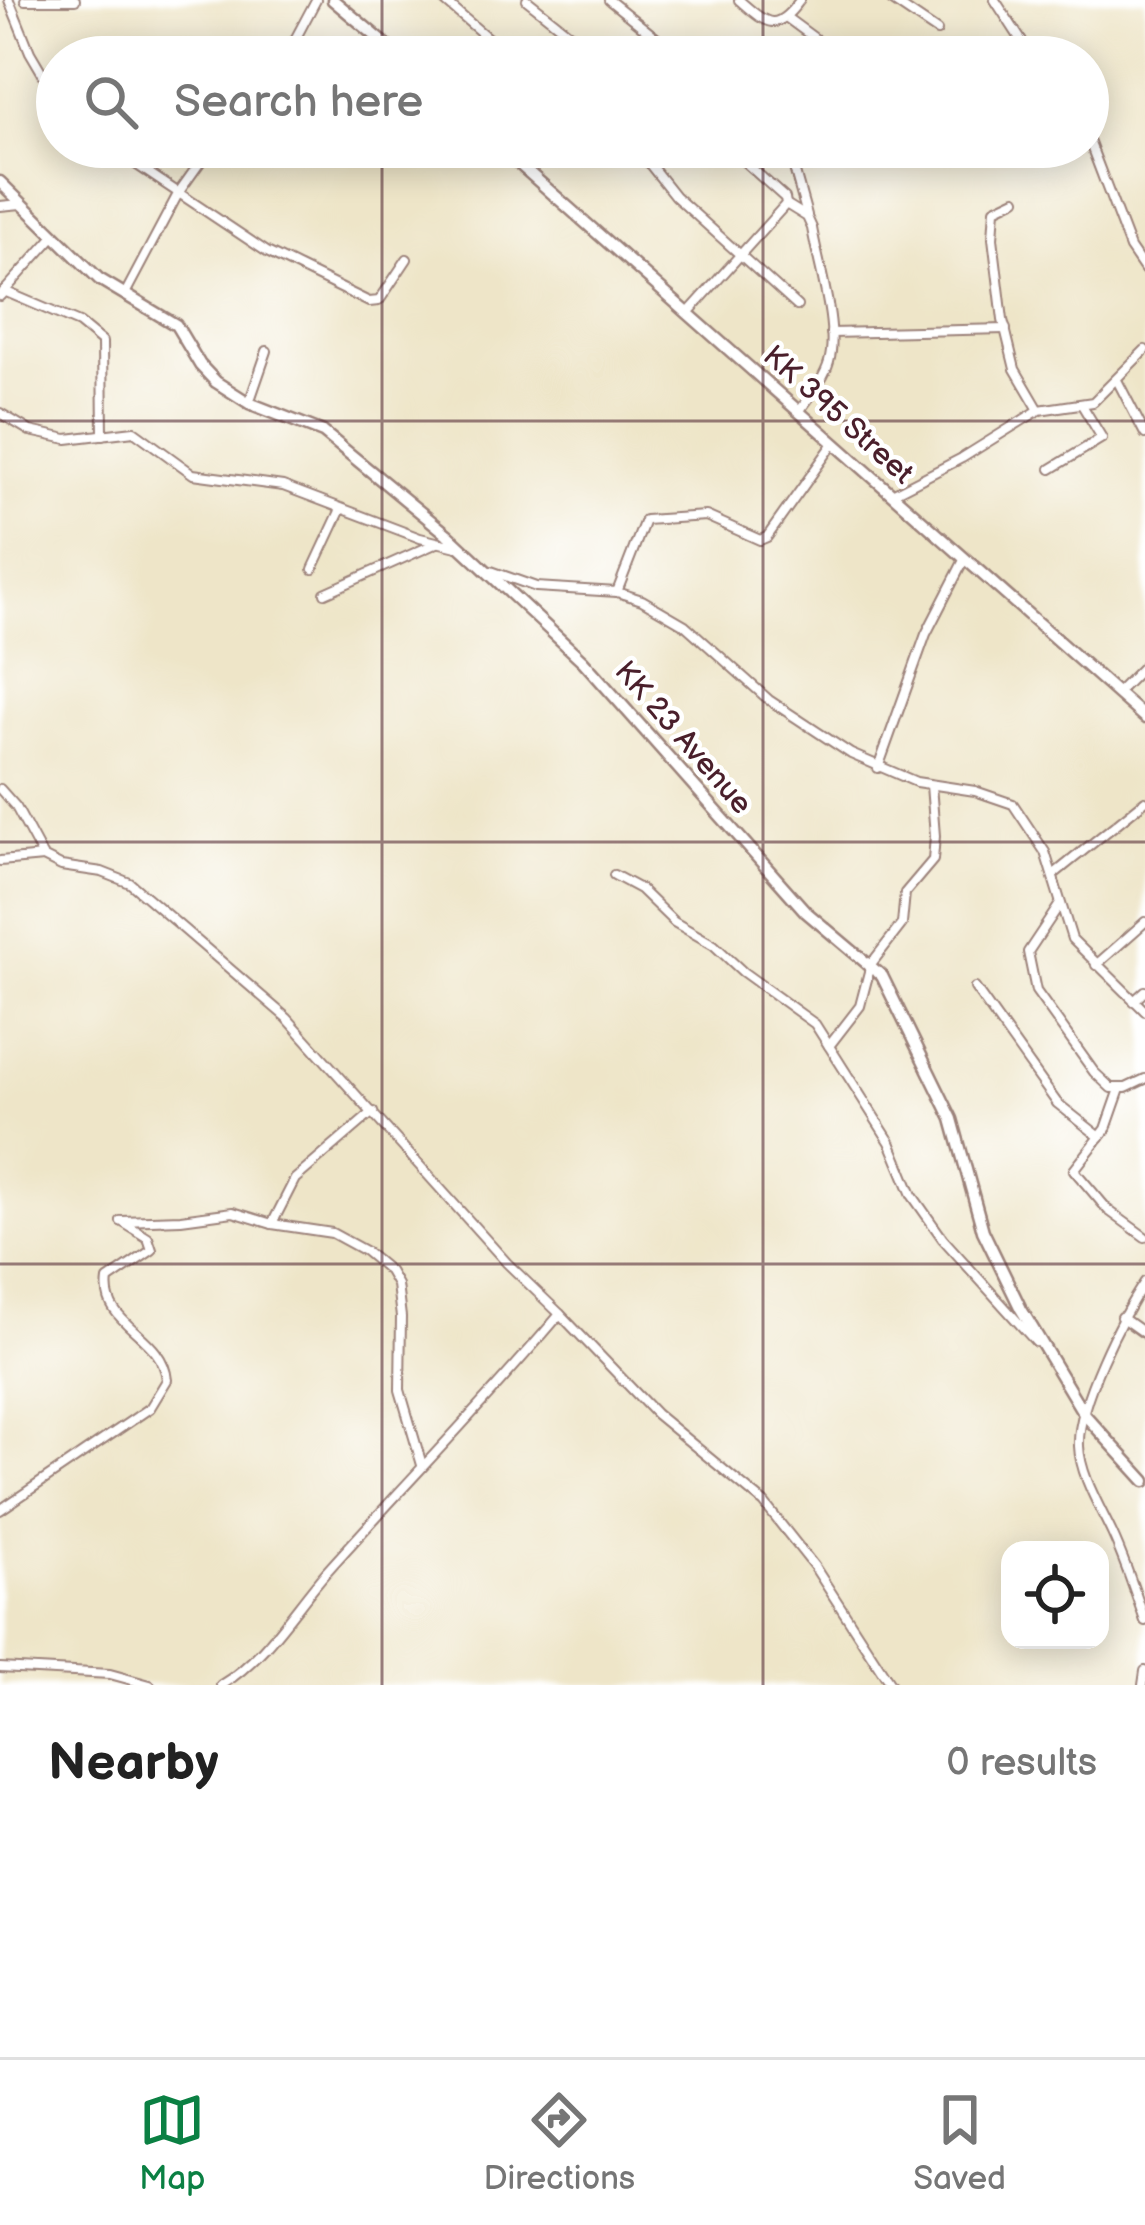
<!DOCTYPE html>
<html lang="en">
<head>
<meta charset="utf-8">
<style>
  :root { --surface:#fff; --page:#f2f2f2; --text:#222; --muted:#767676; --line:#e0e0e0; --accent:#0b8043 }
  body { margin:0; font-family:"Balsamiq Sans",sans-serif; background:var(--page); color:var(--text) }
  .controls { position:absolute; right:36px; bottom:36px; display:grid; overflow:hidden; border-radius:24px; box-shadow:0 6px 30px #0003 }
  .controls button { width:108px; height:108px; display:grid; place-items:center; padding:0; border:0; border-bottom:3px solid var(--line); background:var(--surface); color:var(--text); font:60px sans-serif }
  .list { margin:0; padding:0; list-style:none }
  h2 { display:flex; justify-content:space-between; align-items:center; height:156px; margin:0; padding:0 48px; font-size:51px }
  h2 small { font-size:39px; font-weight:400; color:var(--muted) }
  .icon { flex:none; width:66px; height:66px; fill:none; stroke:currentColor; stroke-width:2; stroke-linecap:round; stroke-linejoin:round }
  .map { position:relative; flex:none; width:1145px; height:1685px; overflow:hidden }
  .search { position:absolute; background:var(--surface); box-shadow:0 6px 30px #0003; left:36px; right:36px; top:36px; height:132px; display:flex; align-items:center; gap:30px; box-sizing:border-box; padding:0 42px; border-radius:66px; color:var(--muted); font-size:45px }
  .sheet { height:372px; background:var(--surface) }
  nav { display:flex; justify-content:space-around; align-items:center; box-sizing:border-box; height:168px; border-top:3px solid var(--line); background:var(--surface); font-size:33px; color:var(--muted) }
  nav a { display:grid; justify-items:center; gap:6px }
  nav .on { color:var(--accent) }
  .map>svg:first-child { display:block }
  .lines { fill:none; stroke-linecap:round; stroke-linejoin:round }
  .minor-casing { stroke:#9c827a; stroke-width:12 }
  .tertiary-casing { stroke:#9c827a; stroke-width:15 }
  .secondary-casing { stroke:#9c827a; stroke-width:15 }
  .minor { stroke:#fff; stroke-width:8 }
  .tertiary { stroke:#fff; stroke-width:10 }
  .secondary { stroke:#fff; stroke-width:10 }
  .grid { fill:none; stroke:#4a1f2b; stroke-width:3; stroke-opacity:0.55 }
  .labels { text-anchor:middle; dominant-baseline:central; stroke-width:9; stroke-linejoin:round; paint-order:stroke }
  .street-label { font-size:30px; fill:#4a1f2b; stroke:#fff }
</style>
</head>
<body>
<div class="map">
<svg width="1145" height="1685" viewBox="0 0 1145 1685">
  <rect width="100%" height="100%" fill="#fff"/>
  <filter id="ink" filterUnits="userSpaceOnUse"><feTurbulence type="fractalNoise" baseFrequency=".00833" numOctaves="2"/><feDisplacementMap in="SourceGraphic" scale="24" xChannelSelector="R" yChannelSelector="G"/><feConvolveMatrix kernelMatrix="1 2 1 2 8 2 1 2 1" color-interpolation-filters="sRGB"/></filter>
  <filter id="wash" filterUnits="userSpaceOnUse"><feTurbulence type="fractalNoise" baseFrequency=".004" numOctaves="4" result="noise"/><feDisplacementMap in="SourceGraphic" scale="48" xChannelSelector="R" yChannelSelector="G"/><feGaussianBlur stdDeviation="2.7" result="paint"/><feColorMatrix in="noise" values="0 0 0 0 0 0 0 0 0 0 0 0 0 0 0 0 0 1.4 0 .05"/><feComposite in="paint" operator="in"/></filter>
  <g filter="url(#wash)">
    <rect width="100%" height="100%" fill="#eee5c8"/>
  </g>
  <g filter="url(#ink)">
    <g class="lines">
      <g class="minor-casing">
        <g id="minor">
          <path d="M9 0 30 52 57 98"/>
          <path d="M25 0H75"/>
          <path d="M443 0 510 57"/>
          <path d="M527 0 599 57"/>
          <path d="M609 0 660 41"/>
          <path d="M739 0C767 24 775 34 800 0"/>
          <path d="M891 0 937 31"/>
          <path d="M995 0 1032 57"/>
          <path d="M787 18 840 57"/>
          <path d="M291 47 316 0"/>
          <path d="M1088 138 1130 248 1145 270"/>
          <path d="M110 147 267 252 369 302 379 301 407 259"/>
          <path d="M636 147 675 196 797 306"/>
          <path d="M788 147 807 215"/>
          <path d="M516 162 530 147"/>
          <path d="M1016 199 995 209 993 238 1003 320 1015 369 1039 410"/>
          <path d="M786 204 807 217 812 228C818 264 839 328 829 362 824 380 809 397 799 412"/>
          <path d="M0 206 21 204"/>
          <path d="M4 291 79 323 102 342 103 435"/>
          <path d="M125 294 179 192 211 147"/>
          <path d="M0 296 54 236"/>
          <path d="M688 313 786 204 785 198 728 147"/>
          <path d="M831 333 1006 329"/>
          <path d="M1117 380 1145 434"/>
          <path d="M249 403 267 351"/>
          <path d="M0 413 30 431 67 439 134 431 193 474 283 486 420 538 457 547"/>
          <path d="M1051 469 1102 438 1082 405"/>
          <path d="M892 494 962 458 1039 410 1093 402 1145 350"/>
          <path d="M313 569 341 509"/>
          <path d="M491 571 536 587 617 592 642 600 685 625 769 700 851 754 916 782 975 791 1013 804 1045 852 1072 939 1145 1011"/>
          <path d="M617 592 645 520 706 516 760 540 767 537 834 443"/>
          <path d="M325 593 437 543"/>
          <path d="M1118 692 1145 665"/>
          <path d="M878 768 926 634 964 560"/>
          <path d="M0 789 16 807 43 857 61 866 102 872 130 883 287 1018 507 1263 560 1314C486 1402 405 1484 328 1570 295 1607 265 1659 221 1685"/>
          <path d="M0 861 43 857"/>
          <path d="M614 875 640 889 674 922 714 945 743 972 815 1024 890 1142 912 1195 943 1239 1036 1342"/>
          <path d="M1053 875 1145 801"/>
          <path d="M1060 904 1028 952 1036 991 1094 1072 1111 1088H1126L1145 1079"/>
          <path d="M1096 965 1145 922"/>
          <path d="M975 988 1057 1103 1100 1137"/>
          <path d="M1134 1001 1145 991"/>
          <path d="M829 1046 860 1006 871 964 902 924 905 893 933 860 935 836 931 785"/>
          <path d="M1120 1089 1106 1129 1074 1170 1108 1210 1145 1237"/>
          <path d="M121 1221 181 1219 233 1212 272 1224 332 1233 365 1251 389 1271 397 1285 401 1317 400 1390 422 1465"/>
          <path d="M272 1224 295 1179 373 1112"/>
          <path d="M1145 1282C1121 1317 1077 1404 1079 1446 1080 1475 1100 1507 1112 1533 1125 1561 1135 1591 1145 1621"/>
          <path d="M560 1314 656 1414 764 1503 814 1566 891 1685"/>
          <path d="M1121 1317 1145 1334"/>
          <path d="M0 1510 150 1408 167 1380C163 1334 101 1326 108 1280L152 1250 148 1238 121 1221"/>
          <path d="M0 1668 110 1674 150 1685"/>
          <path d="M1143 1685 1145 1671"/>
        </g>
      </g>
      <g class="tertiary-casing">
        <g id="tertiary">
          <path d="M333 0 401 57"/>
          <path d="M500 147 1145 718"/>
        </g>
      </g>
      <g class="secondary-casing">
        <path id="secondary" d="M0 182 99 279 176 325 200 365 216 382 249 403 323 432 447 534 583 661 806 912 882 976 952 1119 983 1231 1021 1309 1084 1414 1145 1481"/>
      </g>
      <use href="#minor" class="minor"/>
      <use href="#tertiary" class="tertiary"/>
      <use href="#secondary" class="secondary"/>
    </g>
  </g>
  <path class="grid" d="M382 0V57M763 0V57M382 147V1685M763 147V1685M0 421H1145M0 842H1145M0 1264H1145"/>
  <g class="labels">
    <g class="street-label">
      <text transform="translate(838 415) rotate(42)">KK 395 Street</text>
      <text transform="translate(683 738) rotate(49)">KK 23 Avenue</text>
    </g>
  </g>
</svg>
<div class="controls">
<button><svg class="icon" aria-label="locate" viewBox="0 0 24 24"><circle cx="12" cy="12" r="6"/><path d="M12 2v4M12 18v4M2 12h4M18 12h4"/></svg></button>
</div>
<div class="search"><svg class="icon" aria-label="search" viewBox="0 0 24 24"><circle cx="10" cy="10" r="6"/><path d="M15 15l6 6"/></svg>Search here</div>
</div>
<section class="sheet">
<h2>Nearby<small>0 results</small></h2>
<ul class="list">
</ul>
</section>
<nav>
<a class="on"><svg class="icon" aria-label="map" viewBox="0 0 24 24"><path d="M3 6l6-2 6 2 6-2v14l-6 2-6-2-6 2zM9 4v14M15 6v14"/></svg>Map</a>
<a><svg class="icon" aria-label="directions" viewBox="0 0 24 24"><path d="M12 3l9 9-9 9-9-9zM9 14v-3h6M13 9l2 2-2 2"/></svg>Directions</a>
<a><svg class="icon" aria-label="saved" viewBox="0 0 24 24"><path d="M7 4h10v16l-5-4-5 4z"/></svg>Saved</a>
</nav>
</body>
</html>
